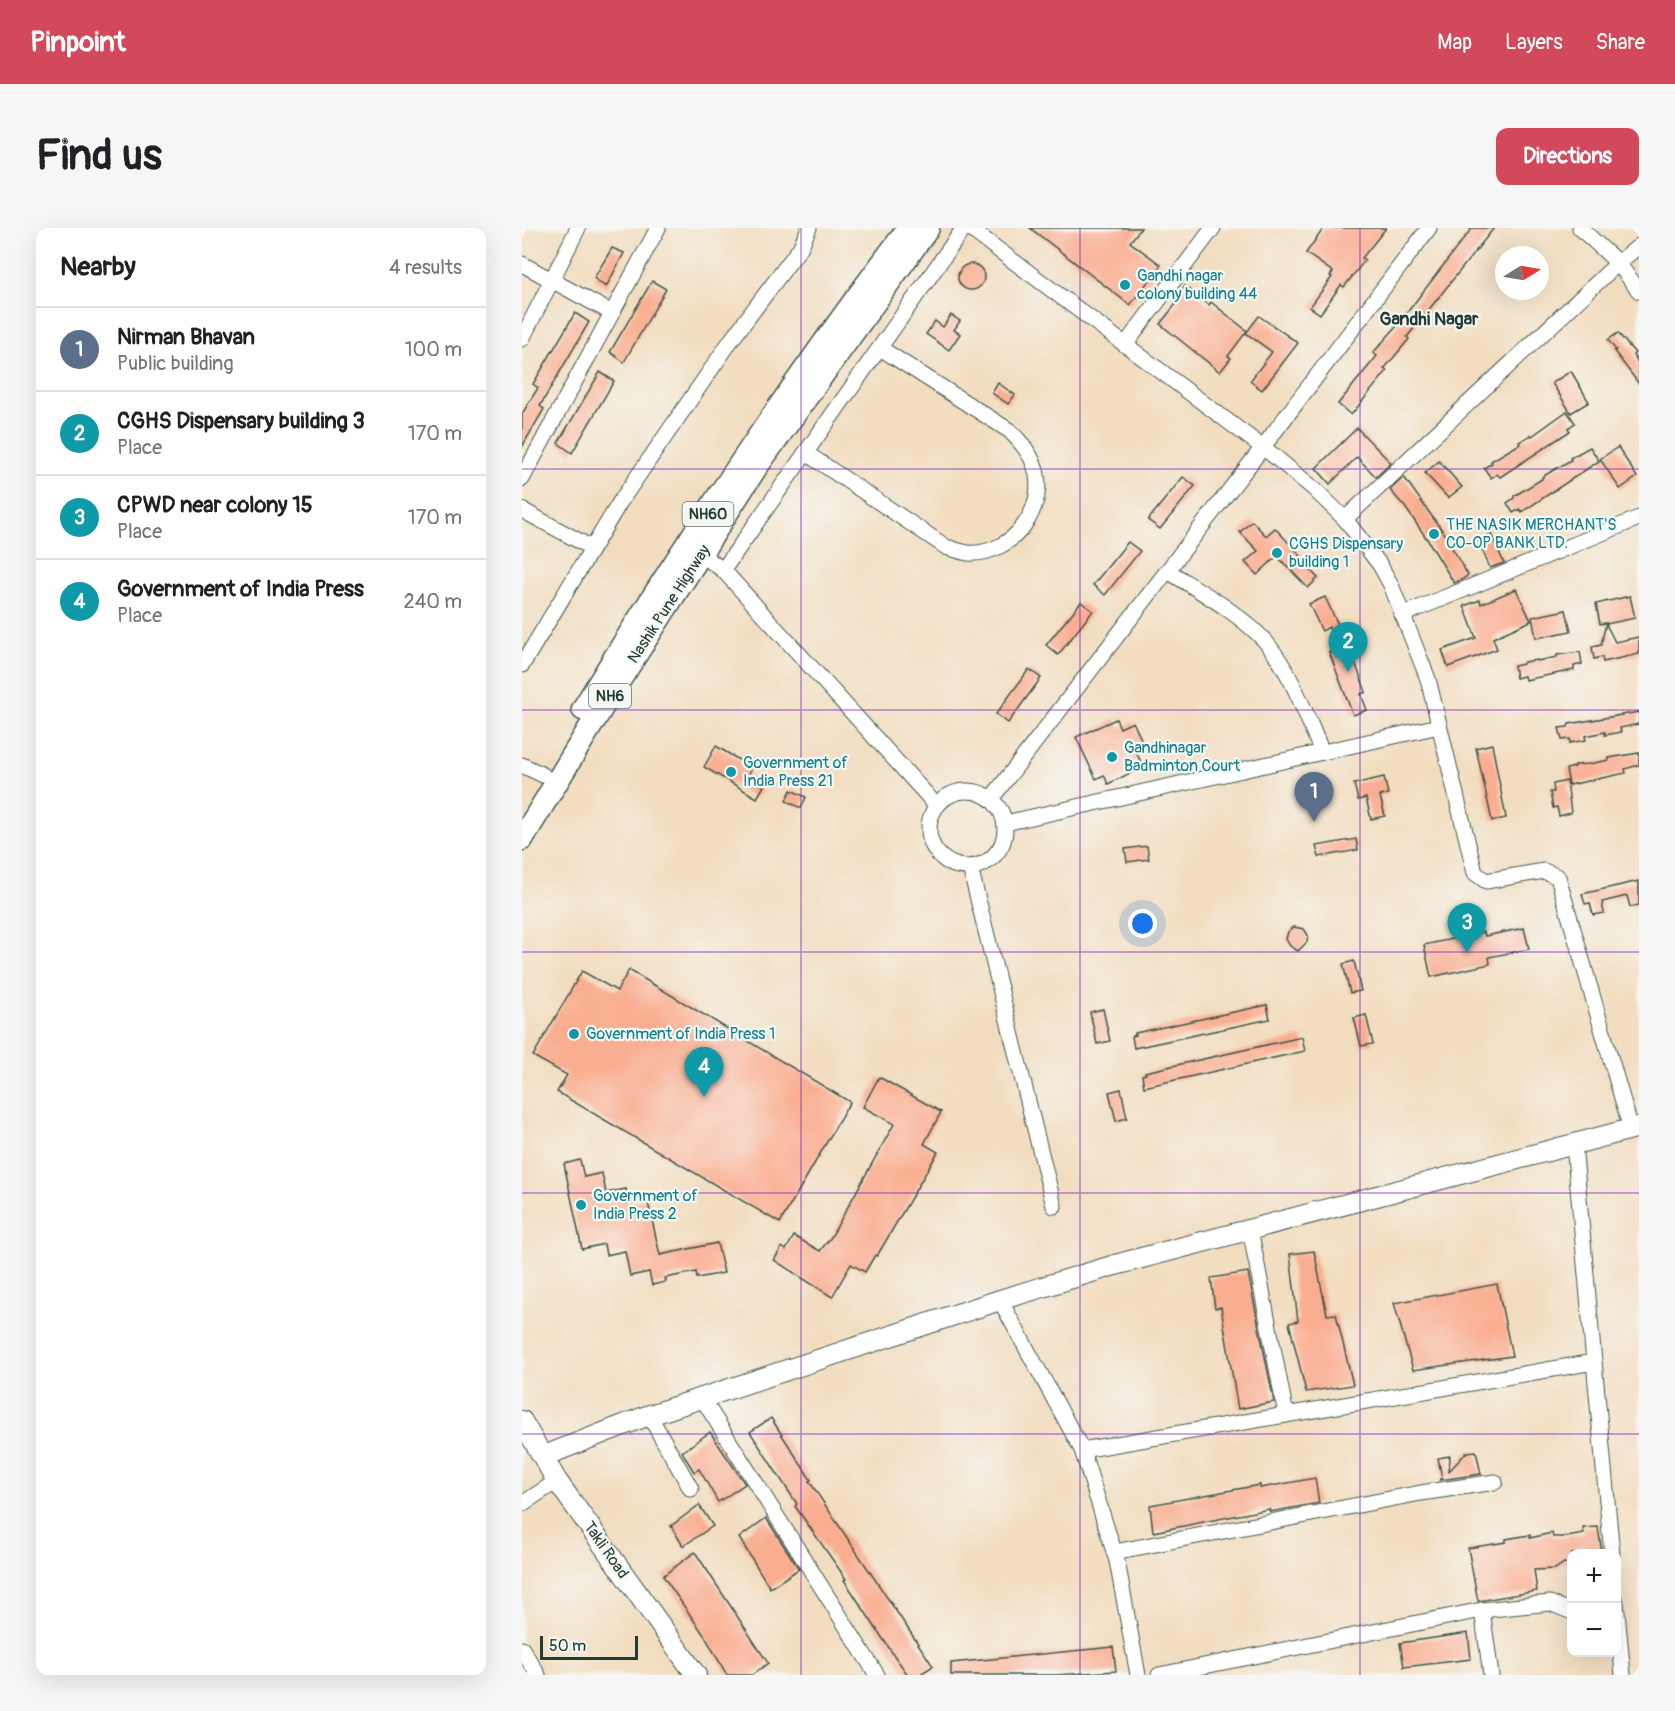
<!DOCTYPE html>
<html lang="en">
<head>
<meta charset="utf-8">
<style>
  :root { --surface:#fff; --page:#f6f6f6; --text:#202124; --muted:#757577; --line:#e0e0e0; --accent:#d1495b }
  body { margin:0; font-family:Pangolin,sans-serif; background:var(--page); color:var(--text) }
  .controls { position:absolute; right:18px; bottom:18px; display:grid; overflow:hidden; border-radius:12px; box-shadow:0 6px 24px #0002 }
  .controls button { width:54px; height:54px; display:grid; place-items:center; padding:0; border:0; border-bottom:2px solid var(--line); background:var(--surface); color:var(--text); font:30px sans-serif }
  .compass { position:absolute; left:973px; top:18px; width:54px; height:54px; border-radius:50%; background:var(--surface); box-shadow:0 6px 24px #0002; rotate:79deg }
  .scale { position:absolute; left:18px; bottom:15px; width:98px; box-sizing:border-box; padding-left:6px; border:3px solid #1f3d34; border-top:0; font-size:16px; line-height:21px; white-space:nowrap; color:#1f3d34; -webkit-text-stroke:4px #f6f6f2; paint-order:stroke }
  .you { position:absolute; left:621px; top:696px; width:21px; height:21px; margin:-15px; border:4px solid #fff; border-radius:50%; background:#1a73e8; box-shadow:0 0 0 9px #1a73e833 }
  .badge { display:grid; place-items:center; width:39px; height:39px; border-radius:50%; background:var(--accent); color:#fff; font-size:20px; font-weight:700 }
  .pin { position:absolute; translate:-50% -50px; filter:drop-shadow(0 2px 3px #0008) }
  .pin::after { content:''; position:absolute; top:32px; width:21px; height:18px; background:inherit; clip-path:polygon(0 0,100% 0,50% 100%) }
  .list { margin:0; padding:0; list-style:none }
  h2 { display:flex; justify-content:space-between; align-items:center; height:78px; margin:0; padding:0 24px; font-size:26px }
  h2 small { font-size:20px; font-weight:400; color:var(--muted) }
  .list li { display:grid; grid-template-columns:39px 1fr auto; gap:18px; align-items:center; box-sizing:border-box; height:84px; padding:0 24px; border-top:2px solid var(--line) }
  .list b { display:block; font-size:22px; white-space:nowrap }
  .list p { margin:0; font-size:20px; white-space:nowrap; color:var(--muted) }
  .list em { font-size:20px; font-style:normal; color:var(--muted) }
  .map { position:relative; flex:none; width:1117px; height:1447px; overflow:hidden; border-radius:12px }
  header { display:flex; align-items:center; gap:36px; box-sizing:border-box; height:84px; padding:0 30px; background:var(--accent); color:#fff }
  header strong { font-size:28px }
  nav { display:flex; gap:33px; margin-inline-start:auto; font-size:21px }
  .intro { display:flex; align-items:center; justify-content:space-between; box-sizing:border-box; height:144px; padding:0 36px }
  h1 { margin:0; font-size:42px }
  .button { padding:15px 27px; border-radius:12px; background:var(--accent); color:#fff; font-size:21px; font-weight:700 }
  main { display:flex; gap:36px; padding:0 36px }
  aside { flex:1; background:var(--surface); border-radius:12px; box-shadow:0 6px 24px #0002 }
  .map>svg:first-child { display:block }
  .building { fill:#faae91 }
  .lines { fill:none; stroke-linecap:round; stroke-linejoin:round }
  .minor-casing { stroke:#3f5549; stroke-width:17 }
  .major-casing { stroke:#3f5549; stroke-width:22 }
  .highway-casing { stroke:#3f5549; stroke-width:25 }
  .minor { stroke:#fff; stroke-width:15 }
  .major { stroke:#fff; stroke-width:20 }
  .highway { stroke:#fff; stroke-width:22 }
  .grid { fill:none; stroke:#7b2cbf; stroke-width:1.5; stroke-opacity:0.55 }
  .culture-dot { fill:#0f9aa8; stroke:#f6f6f2; stroke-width:2 }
  .labels { text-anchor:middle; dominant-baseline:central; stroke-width:4.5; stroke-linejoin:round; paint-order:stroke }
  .shield { fill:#f6f6f2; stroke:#60746d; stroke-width:1.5 }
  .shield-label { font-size:15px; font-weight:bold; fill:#1f3d34 }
  .culture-label { font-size:16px; fill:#0d838f; stroke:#f6f6f2; text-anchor:start }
  .street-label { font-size:16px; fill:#1f3d34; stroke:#f6f6f2 }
  .neighbourhood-label { font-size:18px; font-weight:bold; fill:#1f3d34; stroke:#f6f6f2 }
</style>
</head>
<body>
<header>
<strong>Pinpoint</strong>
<nav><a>Map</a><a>Layers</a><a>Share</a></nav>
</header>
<div class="intro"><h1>Find us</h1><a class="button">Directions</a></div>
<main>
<aside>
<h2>Nearby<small>4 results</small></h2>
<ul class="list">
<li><span class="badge" style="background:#5c6f8a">1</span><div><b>Nirman Bhavan</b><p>Public building</p></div><em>100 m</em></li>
<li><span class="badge" style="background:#0f9aa8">2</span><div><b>CGHS Dispensary building 3</b><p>Place</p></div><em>170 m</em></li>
<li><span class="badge" style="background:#0f9aa8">3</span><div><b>CPWD near colony 15</b><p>Place</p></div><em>170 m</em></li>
<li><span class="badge" style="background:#0f9aa8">4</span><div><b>Government of India Press</b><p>Place</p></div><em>240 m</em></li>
</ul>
</aside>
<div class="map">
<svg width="1117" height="1447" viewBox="0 0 1117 1447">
  <rect width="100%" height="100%" fill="#f6f6f2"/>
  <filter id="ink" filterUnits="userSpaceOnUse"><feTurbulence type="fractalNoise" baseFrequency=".0167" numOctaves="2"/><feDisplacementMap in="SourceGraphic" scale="12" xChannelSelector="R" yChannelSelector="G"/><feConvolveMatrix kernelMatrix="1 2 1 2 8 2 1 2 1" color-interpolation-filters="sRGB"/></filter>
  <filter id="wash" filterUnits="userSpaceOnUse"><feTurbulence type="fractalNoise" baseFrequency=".008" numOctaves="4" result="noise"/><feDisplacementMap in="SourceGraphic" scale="24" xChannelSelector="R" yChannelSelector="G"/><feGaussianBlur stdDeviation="1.35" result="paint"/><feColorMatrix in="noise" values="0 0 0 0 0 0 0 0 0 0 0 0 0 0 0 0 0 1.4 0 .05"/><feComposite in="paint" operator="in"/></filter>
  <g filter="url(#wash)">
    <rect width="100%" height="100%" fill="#f2ddc0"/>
    <g id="blocks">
      <g class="building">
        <path d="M508 0H619L608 14 639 37 608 77Z"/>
        <path d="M802 0H864L840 30 843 32 822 59 819 57 798 86 788 79 810 49 808 48 811 44 784 25Z"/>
        <path d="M950 0H972L885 109 887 111 862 141 865 143 829 187 816 176 855 128 851 125 874 99Z"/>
        <path d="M90 20 102 25 84 59 72 50Z"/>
        <circle cx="449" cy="49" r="13"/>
        <path d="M130 53 144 61 102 134 88 124Z"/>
        <path d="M663 58 687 77 689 74 725 103 706 128 709 130 698 144 638 96 658 71 655 69Z"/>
        <path d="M53 85 67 94 18 178 22 181 0 219V186L16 160 11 156Z"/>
        <path d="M429 87 438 93 432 102 438 106 427 122 404 106 413 93 421 99Z"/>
        <path d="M737 88 776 115 740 162 728 153 750 124 724 105Z"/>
        <path d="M1096 105 1113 125 1111 127 1117 136V156L1092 123 1094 122 1086 112Z"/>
        <path d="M1049 143 1067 174 1049 185 1030 155Z"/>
        <path d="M78 144 92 153 50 225 36 215Z"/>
        <path d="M476 155 493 167 486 176 470 165Z"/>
        <path d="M1045 183 1053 195 1046 200 1048 203 978 249 975 246 969 250 962 240 970 235 969 233 998 216 997 214 1009 207 1010 208Z"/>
        <path d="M835 200 869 235 854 249 835 229 808 256 794 240Z"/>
        <path d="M1068 219 1077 233 1000 284 998 281 991 285 985 275 992 270V268L1020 251V249L1049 232 1048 230Z"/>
        <path d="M1096 219 1115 249 1098 261 1078 231Z"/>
        <path d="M917 233 940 259 926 270 903 245Z"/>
        <path d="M661 249 673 258 638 301 626 292Z"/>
        <path d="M882 249 919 301 937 332 946 347 941 351 932 355 905 311 883 279 868 262Z"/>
        <path d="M730 293 744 308 753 300 790 340 788 342 796 350 786 360 755 328 735 347 723 334 736 323 718 304Z"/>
        <path d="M969 306 982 335 968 340 956 312Z"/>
        <path d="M606 314 618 323 583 367 571 357Z"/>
        <path d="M994 361 1009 393 971 410 975 421 926 439 920 422 954 410 942 378 958 372 959 376Z"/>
        <path d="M1108 368 1113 390 1084 396 1093 414 1117 409V426L1081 434 1080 429 1072 431 1070 419 1079 417 1084 395 1078 396 1074 376Z"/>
        <path d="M803 369 821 407H823L844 464 839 466 845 482 831 487 807 424 815 421 807 399 800 403 787 376Z"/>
        <path d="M559 374 571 383 536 427 524 417Z"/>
        <path d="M1044 382 1049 403 1014 410 1010 389Z"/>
        <path d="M1058 424 1060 436 1052 438V442L1003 452 1002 448 994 450 992 438 1001 436 1002 434 1015 432V433L1035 429V427Z"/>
        <path d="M507 441 519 450 486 495 474 486Z"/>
        <path d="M1117 484V496L1098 500 1099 504 1083 507V504L1063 508 1064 512 1048 515V511L1040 512 1037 500 1046 499 1047 496Z"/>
        <path d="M594 491 598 500 611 494 620 513 611 517 621 539 586 556 582 547 574 551 554 509Z"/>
        <path d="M970 516 984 590 970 593 954 520Z"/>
        <path d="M194 518 230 540 225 548 242 558 235 570 182 539Z"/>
        <path d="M1117 525V537L1103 541 1104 545 1047 557 1044 541 1053 539V537L1067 536 1087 532V530Z"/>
        <path d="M862 549 866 566 858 568 863 588 849 591 844 570 836 572 832 556Z"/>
        <path d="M1045 553 1049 585 1037 588 1035 579 1031 580 1028 564H1032L1031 556Z"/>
        <path d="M269 562 284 569 279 580 264 573Z"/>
        <path d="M834 611 836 622 797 629 794 618Z"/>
        <path d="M625 618 627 631 605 634 603 621Z"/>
        <path d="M1117 653V677L1108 679 1105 668 1080 674 1082 685 1071 687 1068 675 1063 676 1060 666Z"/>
        <path d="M772 699 782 701 786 707 785 714 776 723 768 718 764 711 766 704Z"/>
        <path d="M1002 700 1007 721 967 729 968 736 909 749 902 717 962 704 963 708Z"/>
        <path d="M832 733 839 763 828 765 821 736Z"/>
        <path d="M107 742 328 874 258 995 35 864 45 847 11 828 60 743 95 763Z"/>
        <path d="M745 777 748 791 612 820 610 808 614 807 613 805Z"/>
        <path d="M581 781 588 813 575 816 568 784Z"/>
        <path d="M844 787 851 816 839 818 832 790Z"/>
        <path d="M780 809 783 823 622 859 620 847 624 846 623 844Z"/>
        <path d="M357 849 419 884 402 916 416 924 355 1028 353 1027 343 1044 329 1036 310 1069 252 1032 260 1019 264 1022 272 1008 298 1023 309 1009 372 896 341 879Z"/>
        <path d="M599 861 605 890 594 893 587 864Z"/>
        <path d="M58 932 62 949 80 945 84 965 104 961 106 975 125 970 138 1027 195 1015 202 1045 175 1050 174 1044 143 1050 144 1054 130 1057 127 1044 108 1048 103 1023 84 1027 82 1016 60 1021 42 936Z"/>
        <path d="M792 1023 805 1087 814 1086 831 1157 784 1164 767 1095 776 1093 768 1026Z"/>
        <path d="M726 1044 752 1174 716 1181 699 1079 693 1080 689 1050Z"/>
        <path d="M975 1056 990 1128 891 1142 872 1075Z"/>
        <path d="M249 1190 289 1252 287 1253 411 1438 397 1447H386L371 1426 322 1352 324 1351 273 1278 275 1276 228 1204Z"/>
        <path d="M188 1204 223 1256 196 1274 177 1241 172 1244 160 1224Z"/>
        <path d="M954 1223 959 1246 918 1252 920 1250 916 1230 928 1228 927 1243 945 1224Z"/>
        <path d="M793 1250 797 1275 748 1284 747 1281 631 1304 628 1277 738 1257V1260Z"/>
        <path d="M177 1277 191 1298 161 1318 149 1298Z"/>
        <path d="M244 1290 277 1341 248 1360 217 1310Z"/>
        <path d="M1076 1299 1080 1326H1050V1335H1042L1033 1341 1012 1342 1015 1363 956 1373 946 1320 984 1314V1311L1008 1307V1310L1030 1305 1031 1309H1045L1062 1306 1061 1300Z"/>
        <path d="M173 1324 246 1435 230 1447H205L182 1407 141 1348Z"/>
        <path d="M946 1405 949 1431 882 1439 878 1415Z"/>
        <path d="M591 1419 594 1443 534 1447H429V1435Z"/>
      </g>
    </g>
  </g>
  <g filter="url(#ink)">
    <use href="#blocks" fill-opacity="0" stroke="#3f5549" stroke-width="1.5"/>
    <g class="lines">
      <g class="minor-casing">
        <g id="minor">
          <path d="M447 0 747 224 791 260 823 291 858 337 869 357 906 451 953 645 964 653 1022 643 1036 649 1109 901"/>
          <path d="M1117 18 1096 35 1117 63"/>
          <path d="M0 36 90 85"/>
          <path d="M0 111 56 0"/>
          <path d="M603 117 691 0"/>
          <path d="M284 225 424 319C431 321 439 324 446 325 491 328 528 278 512 236 507 223 498 213 488 203L358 120"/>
          <path d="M0 251 136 0"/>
          <path d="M0 282 70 320"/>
          <path d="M823 291 1096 35 1058 0"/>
          <path d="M180 327 201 342 442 0"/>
          <path d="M201 342 414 577"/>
          <path d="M646 343C679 364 716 384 743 413 770 444 784 488 800 524"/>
          <path d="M880 387 1117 290"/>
          <path d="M0 437 98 274 210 111 278 20 287 0"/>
          <path d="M0 537 21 547"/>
          <circle cx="445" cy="601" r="38"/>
          <path d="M469 571 741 219 907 0"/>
          <path d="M483 595 917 498"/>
          <path d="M448 639 532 978"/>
          <path d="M728 1001 764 1187"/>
          <path d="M478 1072 560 1222 1072 1134 1052 916"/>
          <path d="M1072 1134 1090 1326"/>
          <path d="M180 1170 355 1447"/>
          <path d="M127 1187 169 1261"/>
          <path d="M560 1222 595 1333 616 1447"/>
          <path d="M0 1276 35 1253"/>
          <path d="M592 1324 899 1265 973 1254"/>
          <path d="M1094 1374 1101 1447"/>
          <path d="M960 1382 969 1447"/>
          <path d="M0 1421 16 1447"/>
          <path d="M637 1447 960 1382 1028 1375 1050 1384"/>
        </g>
      </g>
      <g class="major-casing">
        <g id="major">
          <path d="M0 1193 35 1253 174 1447"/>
          <path d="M22 1228 122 1189 478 1072 593 1037 1117 899"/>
        </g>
      </g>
      <g class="highway-casing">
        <g id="highway">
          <path d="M61 481C162 316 269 154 387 0"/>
          <path d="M0 611 81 478 233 241 406 0"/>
        </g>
      </g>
      <use href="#minor" class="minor"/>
      <use href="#major" class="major"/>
      <use href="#highway" class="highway"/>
    </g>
  </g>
  <path class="grid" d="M279 0V1447M558 0V1447M838 0V1447M0 241H1117M0 482H1117M0 724H1117M0 965H1117M0 1206H1117"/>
  <g class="culture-dot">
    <circle cx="603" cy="57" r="6"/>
    <circle cx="912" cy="306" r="6"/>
    <circle cx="755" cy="325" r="6"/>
    <circle cx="590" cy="529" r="6"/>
    <circle cx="209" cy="544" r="6"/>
    <circle cx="52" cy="806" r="6"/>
    <circle cx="59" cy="977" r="6"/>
  </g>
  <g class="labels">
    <g class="shield">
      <rect x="160.5" y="274" width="51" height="24" rx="4.5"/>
      <rect x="67" y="456" width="42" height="24" rx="4.5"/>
    </g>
    <g class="shield-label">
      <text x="186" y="286">NH60</text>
      <text x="88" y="468">NH6</text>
    </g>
    <g class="culture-label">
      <text x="615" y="48">Gandhi nagar<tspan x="615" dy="18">colony building 44</tspan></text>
      <text x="924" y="297">THE NASIK MERCHANT'S<tspan x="924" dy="18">CO-OP BANK LTD.</tspan></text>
      <text x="767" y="316">CGHS Dispensary<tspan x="767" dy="18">building 1</tspan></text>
      <text x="602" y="520">Gandhinagar<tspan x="602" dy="18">Badminton Court</tspan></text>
      <text x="221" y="535">Government of<tspan x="221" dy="18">India Press 21</tspan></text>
      <text x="64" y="806">Government of India Press 1</text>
      <text x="71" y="968">Government of<tspan x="71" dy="18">India Press 2</tspan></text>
    </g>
    <g class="street-label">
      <text transform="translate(147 376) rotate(-57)">Nashik Pune Highway</text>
      <text transform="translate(84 1322) rotate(55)">Takli Road</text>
    </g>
    <g class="neighbourhood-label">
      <text x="907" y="91">Gandhi Nagar</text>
    </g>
  </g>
</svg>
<div class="controls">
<button>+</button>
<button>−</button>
</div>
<svg class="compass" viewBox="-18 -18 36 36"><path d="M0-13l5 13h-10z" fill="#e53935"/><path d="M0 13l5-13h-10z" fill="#757577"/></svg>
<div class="scale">50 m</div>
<div class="you"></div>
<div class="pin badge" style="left:792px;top:594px;background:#5c6f8a">1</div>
<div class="pin badge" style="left:826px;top:444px;background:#0f9aa8">2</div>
<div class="pin badge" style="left:945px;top:725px;background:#0f9aa8">3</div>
<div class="pin badge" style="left:182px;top:869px;background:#0f9aa8">4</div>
</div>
</main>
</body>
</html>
